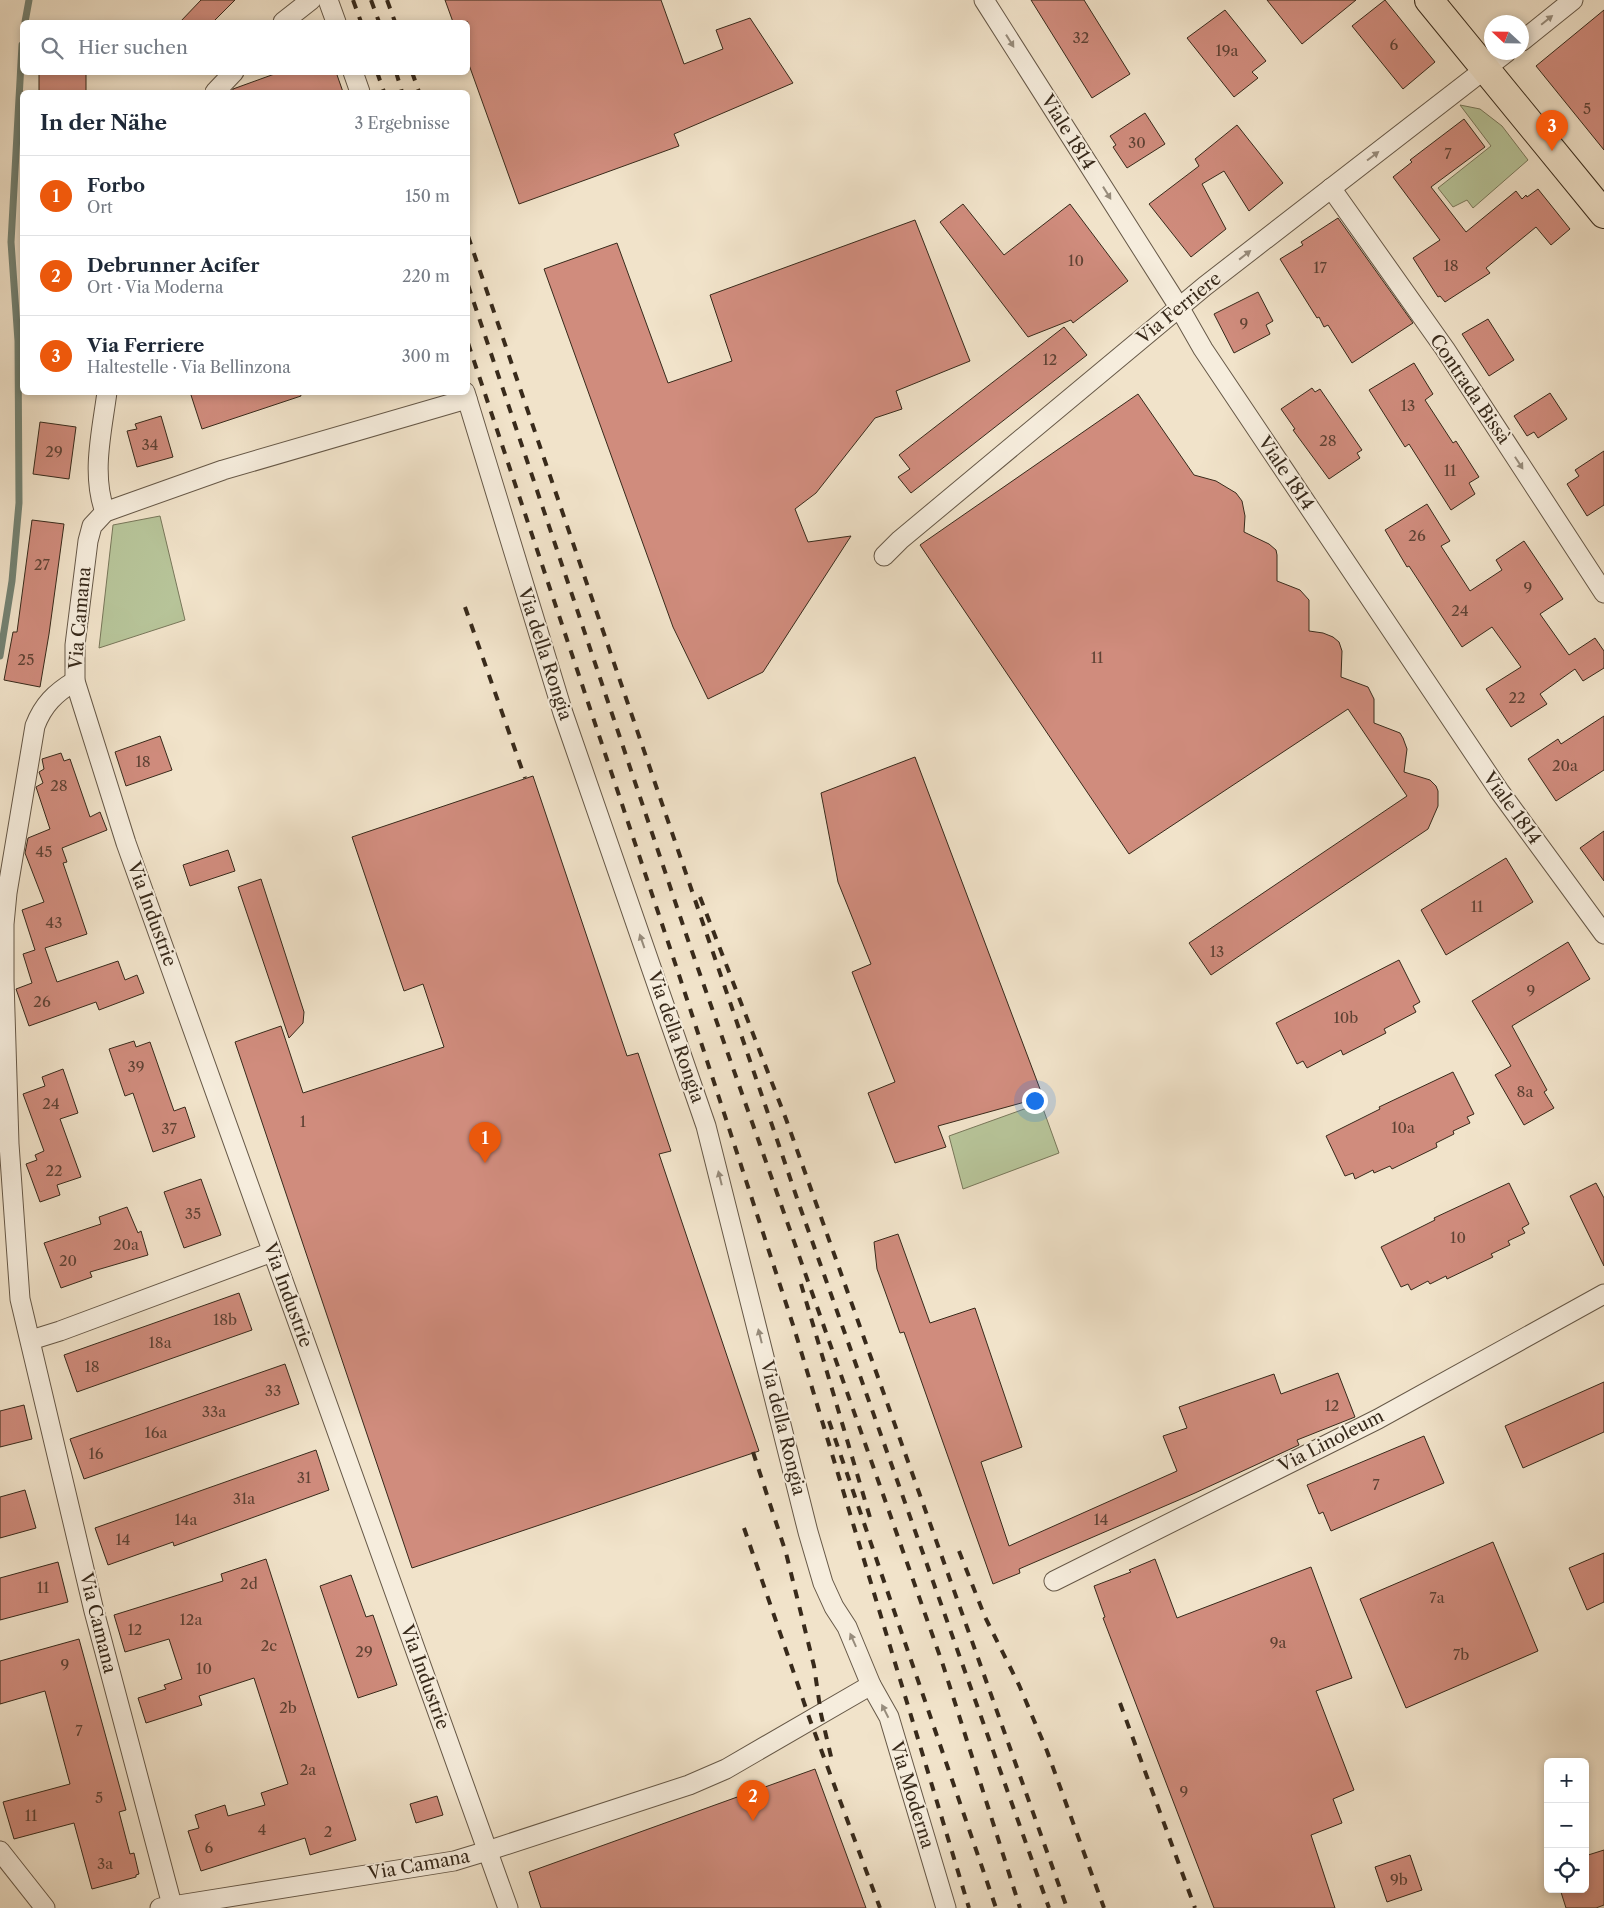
<!DOCTYPE html>
<html lang="de">
<head>
<meta charset="utf-8">
<style>
  :root { --surface:#fff; --page:#f2f2f3; --text:#1f2937; --muted:#747a83; --line:#e0e1e3; --accent:#ea580c }
  body { margin:0; font-family:"Libre Caslon Text",serif; background:var(--page); color:var(--text) }
  .controls { position:absolute; right:15px; bottom:15px; display:grid; overflow:hidden; border-radius:8px; box-shadow:0 2px 8px #0003 }
  .controls button { width:45px; height:45px; display:grid; place-items:center; padding:0; border:0; border-bottom:1px solid var(--line); background:var(--surface); color:var(--text); font:25px sans-serif }
  .compass { position:absolute; left:1484px; top:15px; width:45px; height:45px; border-radius:50%; background:var(--surface); box-shadow:0 2px 8px #0003; rotate:292deg }
  .you { position:absolute; left:1034px; top:1100px; width:18px; height:18px; margin:-12px; border:4px solid #fff; border-radius:50%; background:#1a73e8; box-shadow:0 0 0 8px #1a73e833 }
  .badge { display:grid; place-items:center; width:32px; height:32px; border-radius:50%; background:var(--accent); color:#fff; font-size:16px; font-weight:700 }
  .pin { position:absolute; translate:-50% -41px; filter:drop-shadow(0 1px 2px #0008) }
  .pin::after { content:''; position:absolute; top:26px; width:18px; height:15px; background:inherit; clip-path:polygon(0 0,100% 0,50% 100%) }
  .list { margin:0; padding:0; list-style:none }
  h2 { display:flex; justify-content:space-between; align-items:center; height:65px; margin:0; padding:0 20px; font-size:21px }
  h2 small { font-size:16px; font-weight:400; color:var(--muted) }
  .list li { display:grid; grid-template-columns:32px 1fr auto; gap:15px; align-items:center; box-sizing:border-box; height:80px; padding:0 20px; border-top:1px solid var(--line) }
  .list b { display:block; font-size:19px; white-space:nowrap }
  .list p { margin:0; font-size:16px; white-space:nowrap; color:var(--muted) }
  .list em { font-size:16px; font-style:normal; color:var(--muted) }
  .icon { flex:none; width:28px; height:28px; fill:none; stroke:currentColor; stroke-width:2; stroke-linecap:round; stroke-linejoin:round }
  .map { position:relative; flex:none; width:1604px; height:1908px; overflow:hidden }
  .search { position:absolute; background:var(--surface); box-shadow:0 2px 8px #0003; left:20px; top:20px; width:450px; height:55px; display:flex; align-items:center; gap:12px; box-sizing:border-box; padding:0 18px; border-radius:8px; color:var(--muted); font-size:19px }
  .panel { position:absolute; background:var(--surface); box-shadow:0 2px 8px #0003; left:20px; top:90px; width:450px; height:305px; border-radius:8px }
  .map>svg:first-child { display:block }
  .green { fill:#b7c499; stroke:#78775a }
  .lines { fill:none; stroke-linecap:round; stroke-linejoin:round }
  .stream { stroke:#748374; stroke-width:7 }
  .building { fill:#d08c7d; stroke:#382a1b }
  .minor-casing { stroke:#665847; stroke-width:21 }
  .primary-casing { stroke:#382a1b; stroke-width:30 }
  .minor { stroke:#f6eddd; stroke-width:19 }
  .primary { stroke:#f1e3ca; stroke-width:28 }
  .rail { stroke:#382a1b; stroke-width:4; stroke-dasharray:9 9; stroke-linecap:butt }
  .oneway { fill:#978c7c }
  .labels { text-anchor:middle; dominant-baseline:central; stroke-width:4; stroke-linejoin:round; paint-order:stroke }
  .number-label { font-size:15px; fill:#5e4234 }
  .street-label { font-size:18px; fill:#382a1b; stroke:#f6eddd }
</style>
</head>
<body>
<div class="map">
<svg width="1604" height="1908" viewBox="0 0 1604 1908">
  <rect width="100%" height="100%" fill="#f1e3ca"/>
  <filter id="stains"><feTurbulence type="fractalNoise" baseFrequency=".004" numOctaves="4"/><feColorMatrix values="0 0 0 0 .2 0 0 0 0 .09 0 0 0 0 .02 0 0 0 .5 -.17"/></filter>
  <radialGradient id="worn" r=".72"><stop offset=".6" stop-color="#630" stop-opacity="0"/><stop offset="1" stop-color="#630" stop-opacity=".3"/></radialGradient>
  <g class="green">
    <path d="M1460 105 1480 109 1502 126 1528 160 1473 208 1467 200 1453 207 1438 188 1491 146Z"/>
    <path d="M160 516 185 620 99 648 113 525Z"/>
    <path d="M1041 1103 1059 1153 963 1189 949 1136Z"/>
  </g>
  <g class="lines">
    <g class="stream">
      <path d="M25 22 29 0"/>
      <path d="M0 656 12 581 19 503 18 341 11 242 22 45"/>
    </g>
  </g>
  <g class="building">
    <path d="M201 0H235L213 22H180Z"/>
    <path d="M445 0H661L684 64 723 49 716 30 750 18 793 83 674 134 679 146 519 204 468 62V22H453Z"/>
    <path d="M1031 0H1084L1130 74 1092 98Z"/>
    <path d="M1267 0H1356L1302 44Z"/>
    <path d="M1385 0 1435 62 1403 89 1352 26Z"/>
    <path d="M1225 10 1266 61 1252 72 1258 78 1234 97 1187 38Z"/>
    <path d="M1604 10V150L1536 66Z"/>
    <rect x="39" y="72" width="47" height="20"/>
    <path d="M280 72H336L343 92H232L233 89Z"/>
    <path d="M1145 113 1165 144 1127 168 1113 147 1116 145 1110 136Z"/>
    <path d="M1464 119 1485 147 1431 187 1466 232 1516 191 1522 199 1526 195 1527 197 1538 189 1570 229 1551 245 1536 227 1486 268 1490 273 1445 302 1440 296 1438 297 1413 258 1440 240 1393 177 1412 162 1410 160Z"/>
    <path d="M1237 125 1283 183 1249 211 1224 171 1202 184 1226 229 1191 257 1149 204 1199 166 1195 159Z"/>
    <path d="M963 204 1004 255 1070 204 1128 281 1073 323 1071 320 1028 337 940 222Z"/>
    <path d="M1338 218 1413 323 1352 363 1328 325 1324 327 1319 317 1317 318 1280 259 1303 245 1301 242Z"/>
    <path d="M915 220 970 361 896 391 902 409 875 418 816 493 795 509 808 542 851 536 763 672 708 699 673 627 544 269 617 243 668 383 732 361 710 295Z"/>
    <path d="M1258 292 1273 321 1266 325 1270 334 1234 353 1214 314Z"/>
    <path d="M1488 319 1514 360 1489 376 1462 334Z"/>
    <path d="M1064 327 1087 355 911 493 898 477 910 469 899 455Z"/>
    <path d="M1414 363 1433 394 1425 400 1453 443 1456 441 1479 477 1469 483 1475 494 1451 510 1409 444 1405 447 1369 390Z"/>
    <path d="M1312 388 1315 392 1320 389 1362 450 1357 453 1360 458 1329 479 1293 430 1295 429 1281 409Z"/>
    <path d="M190 392H300L301 396 202 429Z"/>
    <path d="M1550 393 1567 419 1538 438 1534 432 1527 436 1514 416Z"/>
    <path d="M1138 394 1194 475 1216 481 1236 493 1242 501 1245 516 1244 532 1269 544 1276 550 1277 555V581L1300 590 1309 600V631L1323 633 1333 637 1339 642 1342 651 1341 677 1368 687 1374 699V723L1400 733 1403 738 1407 749 1404 772 1430 780 1436 786 1438 791V806L1428 829 1211 975 1189 943 1407 796 1348 709 1129 854 920 545Z"/>
    <path d="M161 416 173 457 137 467 127 431 137 429 135 424Z"/>
    <path d="M40 422 76 427 69 479 33 474Z"/>
    <path d="M1604 451V505L1587 516 1567 484 1579 476 1575 470Z"/>
    <path d="M1427 504 1450 541 1441 546 1470 591 1502 570 1496 560 1524 541 1563 599 1540 614 1569 655 1595 638 1604 651V668L1583 681 1575 669 1540 694 1547 704 1511 727 1486 689 1521 667 1492 627 1462 647 1409 566 1407 567 1385 530Z"/>
    <path d="M32 520 64 524 49 634 40 687 4 680 13 632H17Z"/>
    <path d="M1604 716V770L1556 801 1528 759 1558 739 1561 744Z"/>
    <path d="M160 736 172 770 126 786 115 752Z"/>
    <path d="M61 753 64 761 70 759 90 817 100 812 107 830 62 848 67 862 63 863 87 934 45 948 57 982 118 961 125 980 137 975 144 993 99 1010 96 1002 29 1026 16 989 32 983 23 954 35 950 22 910 44 902 25 853 28 838 50 829 36 787 43 783 39 772 44 769 42 759Z"/>
    <path d="M915 757 1043 1097 938 1126 946 1147 895 1163 868 1093 895 1082 852 972 871 964 838 882 821 793Z"/>
    <path d="M533 776 627 1056 638 1053 671 1151 659 1154 759 1451 412 1568 235 1042 281 1026 303 1093 444 1047 423 984 404 991 352 837Z"/>
    <path d="M1604 831V881L1580 848Z"/>
    <path d="M228 850 235 871 190 886 183 865Z"/>
    <path d="M1506 858 1533 902 1446 955 1421 910Z"/>
    <path d="M261 879 304 1012 303 1023 289 1038 238 887Z"/>
    <path d="M1568 942 1590 979 1512 1026 1547 1090 1544 1092 1554 1108 1524 1125 1495 1075 1511 1066 1472 1001Z"/>
    <path d="M1399 960 1420 1002 1413 1006 1416 1012 1384 1029 1386 1033 1343 1055 1341 1050 1307 1068 1303 1061 1297 1064 1276 1023Z"/>
    <path d="M134 1041 136 1047 150 1042 174 1111 185 1107 195 1137 153 1152 133 1093 125 1096 109 1049Z"/>
    <path d="M63 1069 78 1113 60 1119 81 1177 57 1185 60 1195 40 1202 26 1164 37 1160 35 1155 44 1151 23 1094 45 1086 42 1077Z"/>
    <path d="M1453 1072 1474 1114 1467 1117 1470 1123 1453 1131 1454 1134 1436 1143 1437 1147 1392 1169 1390 1166 1374 1173 1373 1170 1355 1179 1353 1173 1345 1176 1326 1136 1380 1109 1379 1107Z"/>
    <path d="M201 1179 221 1235 184 1248 164 1192Z"/>
    <path d="M1509 1183 1529 1224 1522 1228 1525 1233 1508 1241 1510 1245 1491 1254 1493 1257 1447 1279 1446 1276 1430 1284 1428 1281 1411 1290 1408 1284 1401 1287 1381 1247 1435 1220 1434 1218Z"/>
    <path d="M1596 1183 1604 1198V1266L1570 1196Z"/>
    <path d="M127 1207 138 1233 141 1231 148 1255 90 1272 92 1277 61 1288 44 1243 101 1224 99 1217Z"/>
    <path d="M898 1234 930 1323 975 1308 1022 1447 981 1462 1009 1546 1177 1471 1163 1436 1187 1428 1179 1407 1274 1374 1281 1394 1338 1373 1355 1417 1297 1440 1299 1445 1195 1493 1019 1569 1020 1573 993 1584 904 1332 900 1333 877 1269 874 1242Z"/>
    <path d="M239 1293 252 1330 77 1392 64 1355Z"/>
    <path d="M285 1364 299 1404 84 1479 70 1439Z"/>
    <path d="M1604 1382V1432L1523 1468 1505 1426Z"/>
    <path d="M24 1405 32 1439 0 1447V1411Z"/>
    <path d="M1424 1436 1444 1483 1331 1531 1323 1512 1319 1514 1307 1485Z"/>
    <path d="M316 1450 329 1490 174 1546 173 1542 108 1565 95 1528Z"/>
    <path d="M25 1490 36 1528 0 1538V1497Z"/>
    <path d="M1493 1542 1538 1651 1406 1708 1360 1599Z"/>
    <path d="M1604 1553V1602L1587 1610 1569 1568Z"/>
    <path d="M266 1559 356 1840 310 1855 305 1838 201 1871 188 1831 199 1828 195 1815 225 1805 228 1816 265 1805 261 1793 288 1784 254 1678 199 1696 202 1705 146 1723 138 1698 166 1689 164 1685 182 1679 169 1639 125 1652 114 1615 223 1581 221 1574Z"/>
    <path d="M1155 1559 1177 1618 1311 1567 1352 1678 1316 1691 1354 1790 1333 1799 1342 1823 1311 1835 1335 1908H1214L1103 1618 1105 1617 1094 1586 1131 1572 1129 1570Z"/>
    <path d="M58 1562 68 1602 0 1620V1578Z"/>
    <path d="M351 1575 366 1617 373 1615 397 1685 358 1698 320 1586Z"/>
    <path d="M79 1639 126 1810 119 1812 130 1854 134 1853 139 1874 136 1875V1877L92 1889 74 1823 14 1839 3 1802 70 1784 45 1691 0 1704V1661Z"/>
    <path d="M815 1769 866 1908H541L529 1872Z"/>
    <path d="M437 1796 443 1815 416 1823 410 1804Z"/>
    <path d="M1604 1850V1905L1596 1908H1566L1560 1889H1585V1856Z"/>
    <path d="M1410 1855 1422 1890 1387 1902 1375 1867Z"/>
  </g>
  <g class="lines">
    <g class="minor-casing">
      <g id="minor">
        <path d="M328 0 336 22"/>
        <path d="M984 0 1179 307 1203 349 1500 792 1604 934"/>
        <path d="M283 22 311 0"/>
        <path d="M1522 41 1573 0"/>
        <path d="M353 72 360 92"/>
        <path d="M215 92 234 72"/>
        <path d="M1331 188 1445 349 1604 593"/>
        <path d="M465 392 563 713 706 1126 808 1532 823 1583 834 1607 847 1627 871 1685 889 1717 946 1908"/>
        <path d="M467 399 223 470 105 512 92 526 88 541 75 645V681L126 843 508 1908"/>
        <path d="M105 512C91 474 102 431 107 392"/>
        <path d="M884 556 900 540 1205 286 1507 52"/>
        <path d="M75 681C55 693 43 705 35 726L7 893 4 924V980L9 1144 20 1299 94 1611 172 1905"/>
        <path d="M31 1340 60 1331 272 1252"/>
        <path d="M1054 1581 1378 1419 1604 1294"/>
        <path d="M0 1851 45 1908"/>
        <path d="M160 1908 454 1861 487 1851 689 1785 726 1769 871 1685"/>
      </g>
    </g>
    <g class="primary-casing">
      <path id="primary" d="M1429 0 1604 214"/>
    </g>
    <use href="#minor" class="minor"/>
    <use href="#primary" class="primary"/>
    <g class="rail">
      <path d="M353 0 361 22"/>
      <path d="M371 0 379 22"/>
      <path d="M387 0 395 22"/>
      <path d="M377 72 384 92"/>
      <path d="M396 72 402 92"/>
      <path d="M412 72 419 92"/>
      <path d="M468 236 800 1207 1049 1908"/>
      <path d="M468 285 689 943 943 1665 1020 1908"/>
      <path d="M468 343 682 984 794 1328 969 1908"/>
      <path d="M465 607 525 778"/>
      <path d="M700 897 786 1119 1067 1908"/>
      <path d="M801 1284 871 1521"/>
      <path d="M829 1421 996 1908"/>
      <path d="M753 1452 786 1553 814 1666 821 1714 833 1765"/>
      <path d="M744 1528 810 1720 880 1908"/>
      <path d="M959 1551 985 1617 1019 1685 1047 1751 1104 1908"/>
      <path d="M1120 1703 1195 1908"/>
    </g>
  </g>
  <defs><path id="oneway-solid" d="M-6-.8H1V-3.2L6.5 0L1 3.2V.8H-6Z" transform="scale(1.25)"/></defs>
  <g class="oneway">
    <use href="#oneway-solid" transform="translate(1547 20) rotate(-39)"/>
    <use href="#oneway-solid" transform="translate(1010 41) rotate(58)"/>
    <use href="#oneway-solid" transform="translate(1373 156) rotate(-37)"/>
    <use href="#oneway-solid" transform="translate(1107 193) rotate(58)"/>
    <use href="#oneway-solid" transform="translate(1245 255) rotate(-38)"/>
    <use href="#oneway-solid" transform="translate(1519 463) rotate(57)"/>
    <use href="#oneway-solid" transform="translate(642 941) rotate(-109)"/>
    <use href="#oneway-solid" transform="translate(720 1178) rotate(-104)"/>
    <use href="#oneway-solid" transform="translate(760 1336) rotate(-104)"/>
    <use href="#oneway-solid" transform="translate(853 1640) rotate(-114)"/>
    <use href="#oneway-solid" transform="translate(885 1711) rotate(-117)"/>
  </g>
  <g class="labels">
    <g class="number-label">
      <text x="1081" y="37">32</text>
      <text x="1394" y="44">6</text>
      <text x="1227" y="50">19a</text>
      <text x="1587" y="108">5</text>
      <text x="1137" y="142">30</text>
      <text x="1448" y="153">7</text>
      <text x="1076" y="260">10</text>
      <text x="1451" y="265">18</text>
      <text x="1320" y="267">17</text>
      <text x="1244" y="323">9</text>
      <text x="1050" y="359">12</text>
      <text x="1408" y="405">13</text>
      <text x="1328" y="440">28</text>
      <text x="150" y="444">34</text>
      <text x="54" y="451">29</text>
      <text x="1450" y="470">11</text>
      <text x="1417" y="535">26</text>
      <text x="42" y="564">27</text>
      <text x="1528" y="587">9</text>
      <text x="1460" y="610">24</text>
      <text x="1097" y="657">11</text>
      <text x="26" y="659">25</text>
      <text x="1517" y="697">22</text>
      <text x="143" y="761">18</text>
      <text x="1565" y="765">20a</text>
      <text x="59" y="785">28</text>
      <text x="44" y="851">45</text>
      <text x="1477" y="906">11</text>
      <text x="54" y="922">43</text>
      <text x="1217" y="951">13</text>
      <text x="1531" y="990">9</text>
      <text x="42" y="1001">26</text>
      <text x="1346" y="1017">10b</text>
      <text x="136" y="1066">39</text>
      <text x="1525" y="1091">8a</text>
      <text x="51" y="1103">24</text>
      <text x="303" y="1121">1</text>
      <text x="1403" y="1127">10a</text>
      <text x="169" y="1128">37</text>
      <text x="54" y="1170">22</text>
      <text x="193" y="1213">35</text>
      <text x="1458" y="1237">10</text>
      <text x="126" y="1244">20a</text>
      <text x="68" y="1260">20</text>
      <text x="225" y="1319">18b</text>
      <text x="160" y="1342">18a</text>
      <text x="92" y="1366">18</text>
      <text x="273" y="1390">33</text>
      <text x="1332" y="1405">12</text>
      <text x="214" y="1411">33a</text>
      <text x="156" y="1432">16a</text>
      <text x="96" y="1453">16</text>
      <text x="304" y="1477">31</text>
      <text x="1376" y="1484">7</text>
      <text x="244" y="1498">31a</text>
      <text x="186" y="1519">14a</text>
      <text x="1101" y="1519">14</text>
      <text x="123" y="1539">14</text>
      <text x="249" y="1583">2d</text>
      <text x="43" y="1587">11</text>
      <text x="1437" y="1597">7a</text>
      <text x="191" y="1619">12a</text>
      <text x="135" y="1629">12</text>
      <text x="1278" y="1642">9a</text>
      <text x="269" y="1645">2c</text>
      <text x="364" y="1651">29</text>
      <text x="1461" y="1654">7b</text>
      <text x="65" y="1664">9</text>
      <text x="204" y="1668">10</text>
      <text x="288" y="1707">2b</text>
      <text x="79" y="1730">7</text>
      <text x="308" y="1769">2a</text>
      <text x="1184" y="1791">9</text>
      <text x="99" y="1797">5</text>
      <text x="31" y="1815">11</text>
      <text x="262" y="1829">4</text>
      <text x="328" y="1831">2</text>
      <text x="209" y="1847">6</text>
      <text x="105" y="1863">3a</text>
      <text x="1399" y="1879">9b</text>
    </g>
    <g class="street-label">
      <text transform="translate(1068 132) rotate(58)">Viale 1814</text>
      <text transform="translate(1179 308) rotate(-39)">Via Ferriere</text>
      <text transform="translate(1470 389) rotate(56)">Contrada Bissà</text>
      <text transform="translate(1286 473) rotate(56)">Viale 1814</text>
      <text transform="translate(80 618) rotate(-85)">Via Camana</text>
      <text transform="translate(545 654) rotate(72)">Via della Rongia</text>
      <text transform="translate(1512 808) rotate(54)">Viale 1814</text>
      <text transform="translate(152 914) rotate(70)">Via Industrie</text>
      <text transform="translate(676 1037) rotate(71)">Via della Rongia</text>
      <text transform="translate(288 1295) rotate(70)">Via Industrie</text>
      <text transform="translate(783 1428) rotate(76)">Via della Rongia</text>
      <text transform="translate(1331 1441) rotate(-27)">Via Linoleum</text>
      <text transform="translate(98 1623) rotate(76)">Via Camana</text>
      <text transform="translate(425 1677) rotate(70)">Via Industrie</text>
      <text transform="translate(912 1795) rotate(73)">Via Moderna</text>
      <text transform="translate(419 1865) rotate(-10)">Via Camana</text>
    </g>
  </g>
  <rect width="100%" height="100%" filter="url(#stains)"/>
  <rect width="100%" height="100%" fill="url(#worn)"/>
</svg>
<div class="controls">
<button>+</button>
<button>−</button>
<button><svg class="icon" aria-label="locate" viewBox="0 0 24 24"><circle cx="12" cy="12" r="6"/><path d="M12 2v4M12 18v4M2 12h4M18 12h4"/></svg></button>
</div>
<svg class="compass" viewBox="-18 -18 36 36"><path d="M0-13l5 13h-10z" fill="#e53935"/><path d="M0 13l5-13h-10z" fill="#747a83"/></svg>
<div class="you"></div>
<div class="pin badge" style="left:485px;top:1163px">1</div>
<div class="pin badge" style="left:753px;top:1821px">2</div>
<div class="pin badge" style="left:1552px;top:151px">3</div>
<div class="search"><svg class="icon" aria-label="search" viewBox="0 0 24 24"><circle cx="10" cy="10" r="6"/><path d="M15 15l6 6"/></svg>Hier suchen</div>
<section class="panel">
<h2>In der Nähe<small>3 Ergebnisse</small></h2>
<ul class="list">
<li><span class="badge">1</span><div><b>Forbo</b><p>Ort</p></div><em>150 m</em></li>
<li><span class="badge">2</span><div><b>Debrunner Acifer</b><p>Ort · Via Moderna</p></div><em>220 m</em></li>
<li><span class="badge">3</span><div><b>Via Ferriere</b><p>Haltestelle · Via Bellinzona</p></div><em>300 m</em></li>
</ul>
</section>
</div>
</body>
</html>
